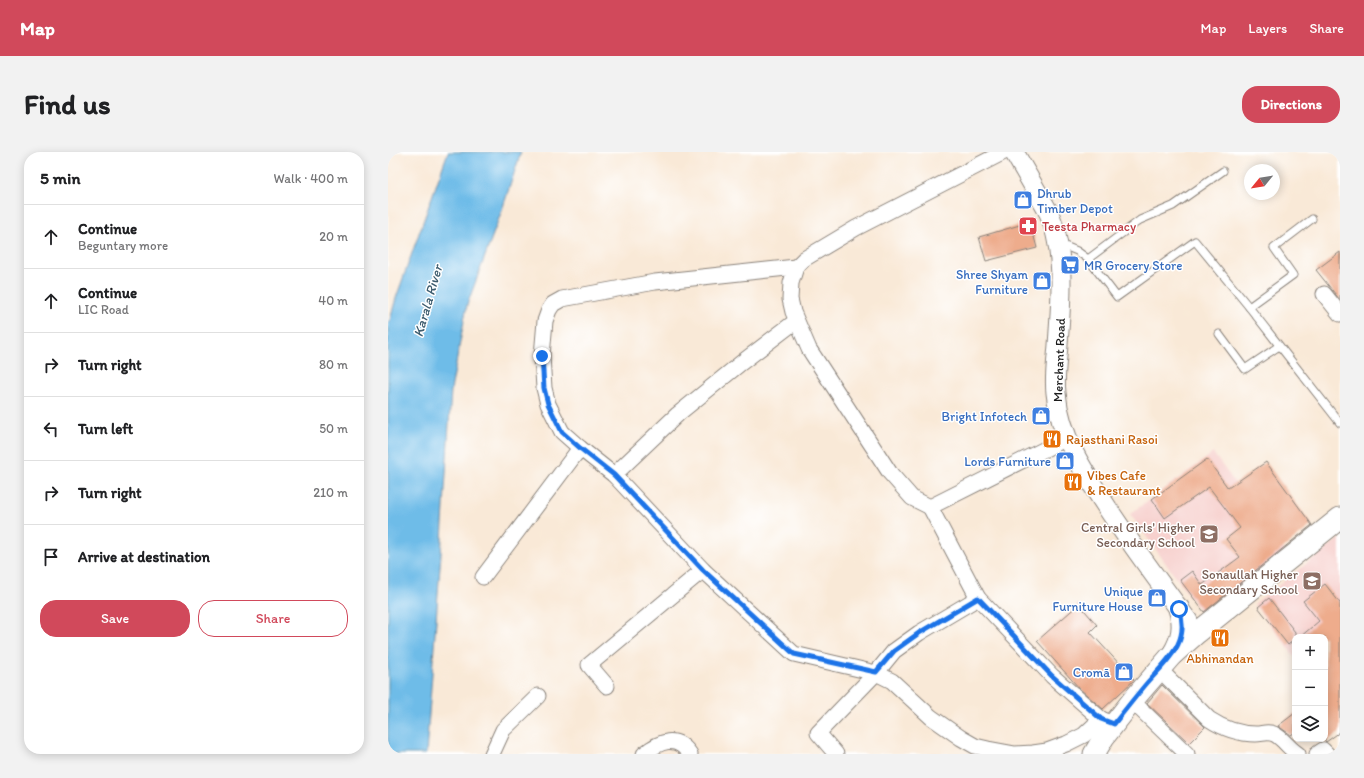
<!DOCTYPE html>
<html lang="en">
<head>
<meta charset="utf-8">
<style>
  :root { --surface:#fff; --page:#f2f2f2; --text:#202124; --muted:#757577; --line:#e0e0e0; --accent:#d1495b }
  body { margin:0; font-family:Itim,sans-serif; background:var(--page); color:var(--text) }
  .controls { position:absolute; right:12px; bottom:12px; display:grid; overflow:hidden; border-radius:8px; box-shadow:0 2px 10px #0003 }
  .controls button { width:36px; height:36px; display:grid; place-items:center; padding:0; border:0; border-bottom:1px solid var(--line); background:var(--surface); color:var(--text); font:20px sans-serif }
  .compass { position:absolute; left:856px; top:12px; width:36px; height:36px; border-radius:50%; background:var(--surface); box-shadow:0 2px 10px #0003; rotate:240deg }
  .stop { position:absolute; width:12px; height:12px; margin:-9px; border:3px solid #1a73e8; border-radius:50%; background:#fff }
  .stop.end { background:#1a73e8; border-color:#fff; box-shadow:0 1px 4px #0008 }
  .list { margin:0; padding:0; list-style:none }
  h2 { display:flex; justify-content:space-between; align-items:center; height:52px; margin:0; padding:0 16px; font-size:17px }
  h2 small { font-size:13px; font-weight:400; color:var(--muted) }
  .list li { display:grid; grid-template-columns:26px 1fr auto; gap:12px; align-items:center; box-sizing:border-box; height:64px; padding:0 16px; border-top:1px solid var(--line) }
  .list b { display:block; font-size:15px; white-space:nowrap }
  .list p { margin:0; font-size:13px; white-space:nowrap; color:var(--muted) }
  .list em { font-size:13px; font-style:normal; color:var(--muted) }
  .actions { display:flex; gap:8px; padding:12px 16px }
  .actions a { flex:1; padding:9px 0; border:1px solid var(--accent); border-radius:16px; text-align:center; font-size:14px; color:var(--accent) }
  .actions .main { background:var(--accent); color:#fff }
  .icon { flex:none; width:22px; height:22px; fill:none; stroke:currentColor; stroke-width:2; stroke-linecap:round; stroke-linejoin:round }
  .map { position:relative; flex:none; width:952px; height:602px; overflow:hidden; border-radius:16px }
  header { display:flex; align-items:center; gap:24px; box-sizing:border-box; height:56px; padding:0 20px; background:var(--accent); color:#fff }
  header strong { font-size:19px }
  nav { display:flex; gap:22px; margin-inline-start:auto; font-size:14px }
  .intro { display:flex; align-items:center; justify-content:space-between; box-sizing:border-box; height:96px; padding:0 24px }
  h1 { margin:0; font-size:28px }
  .button { padding:10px 18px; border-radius:16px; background:var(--accent); color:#fff; font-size:14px; font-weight:700 }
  main { display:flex; gap:24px; padding:0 24px }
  aside { flex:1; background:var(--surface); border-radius:16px; box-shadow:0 2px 10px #0003 }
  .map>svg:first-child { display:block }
  .built { fill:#f7d0cd }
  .water { fill:#6ebce8; stroke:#456c82 }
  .building { fill:#eeac8c }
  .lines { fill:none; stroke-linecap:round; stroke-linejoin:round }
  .service-casing { stroke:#8a827a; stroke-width:9 }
  .minor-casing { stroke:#8a827a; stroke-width:17 }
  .tertiary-casing { stroke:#8a827a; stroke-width:21 }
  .secondary-casing { stroke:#8a827a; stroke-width:23 }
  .service { stroke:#fff; stroke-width:7 }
  .minor { stroke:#fff; stroke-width:15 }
  .tertiary { stroke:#fff; stroke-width:19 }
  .secondary { stroke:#fff; stroke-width:21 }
  .route { stroke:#1a73e8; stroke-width:5 }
  .labels { text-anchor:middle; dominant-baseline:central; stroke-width:3; stroke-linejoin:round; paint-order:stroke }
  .shop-label { font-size:13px; fill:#366cbe; stroke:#fff; text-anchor:end }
  .health-label { font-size:13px; fill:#be3a42; stroke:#fff; text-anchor:start }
  .street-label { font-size:13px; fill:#1c1c1c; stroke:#fff }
  .food-label { font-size:13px; fill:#c56008; stroke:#fff; text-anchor:start }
  .education-label { font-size:13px; fill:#785e54; stroke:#fff; text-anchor:end }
  .water-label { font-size:14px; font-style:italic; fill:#3d5c6e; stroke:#fff }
</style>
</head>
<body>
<header>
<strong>Map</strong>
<nav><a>Map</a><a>Layers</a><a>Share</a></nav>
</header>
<div class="intro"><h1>Find us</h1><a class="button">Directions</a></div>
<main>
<aside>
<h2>5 min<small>Walk · 400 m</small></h2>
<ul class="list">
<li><svg class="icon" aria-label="ahead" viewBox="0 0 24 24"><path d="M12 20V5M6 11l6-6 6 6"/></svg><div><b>Continue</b><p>Beguntary more</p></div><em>20 m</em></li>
<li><svg class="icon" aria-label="ahead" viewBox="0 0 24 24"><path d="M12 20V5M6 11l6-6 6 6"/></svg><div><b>Continue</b><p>LIC Road</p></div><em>40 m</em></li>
<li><svg class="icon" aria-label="right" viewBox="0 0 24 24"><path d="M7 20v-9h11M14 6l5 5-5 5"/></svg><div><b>Turn right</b></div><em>80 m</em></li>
<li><svg class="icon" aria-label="left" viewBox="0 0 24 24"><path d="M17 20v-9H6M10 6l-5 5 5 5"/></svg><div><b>Turn left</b></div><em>50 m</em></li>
<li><svg class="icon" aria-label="right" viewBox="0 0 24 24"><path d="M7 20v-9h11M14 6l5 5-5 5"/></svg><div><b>Turn right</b></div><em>210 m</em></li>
<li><svg class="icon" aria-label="arrive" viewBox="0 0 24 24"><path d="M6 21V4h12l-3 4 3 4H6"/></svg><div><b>Arrive at destination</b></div></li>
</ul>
<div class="actions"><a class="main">Save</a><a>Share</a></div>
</aside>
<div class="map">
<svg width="952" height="602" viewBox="0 0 952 602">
  <rect width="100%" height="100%" fill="#fff"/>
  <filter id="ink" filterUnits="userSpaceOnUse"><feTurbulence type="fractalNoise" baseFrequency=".025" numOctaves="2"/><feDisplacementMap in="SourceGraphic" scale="8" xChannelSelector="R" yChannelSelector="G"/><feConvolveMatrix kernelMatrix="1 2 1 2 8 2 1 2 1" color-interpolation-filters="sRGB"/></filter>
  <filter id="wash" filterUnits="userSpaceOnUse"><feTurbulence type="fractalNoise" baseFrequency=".012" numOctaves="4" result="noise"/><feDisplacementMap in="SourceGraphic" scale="16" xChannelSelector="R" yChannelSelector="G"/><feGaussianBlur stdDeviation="0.9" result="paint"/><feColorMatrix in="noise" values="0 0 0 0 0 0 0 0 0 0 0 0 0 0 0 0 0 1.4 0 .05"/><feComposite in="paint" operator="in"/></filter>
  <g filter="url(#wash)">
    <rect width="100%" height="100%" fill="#f9e9d7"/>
    <g class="built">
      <path d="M825 301 900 403 816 464 742 362Z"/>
      <path d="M952 386V492L937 485H907V505L866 452Z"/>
    </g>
    <path class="water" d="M60 0H133L114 58 79 153 63 238 54 388 38 602H0V175L8 146Z"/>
    <g id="blocks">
      <g class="building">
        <path d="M642 70 649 96 598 109 591 85Z"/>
        <path d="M952 100V148L928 118Z"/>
        <path d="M819 307 840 336 878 310 924 373 816 460 792 428 804 419 814 433 852 405 838 387 852 376 821 335 777 366 764 347Z"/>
        <path d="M937 432 952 451V580L938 590 937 589V485H912L931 469 915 449Z"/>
        <path d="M881 446 907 480V487L900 493 870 455Z"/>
        <path d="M691 452 709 473 702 480 746 528 715 557 692 537 649 489Z"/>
        <path d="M774 533 817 575 801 591 759 551Z"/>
        <path d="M907 561V580L903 583 890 574Z"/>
      </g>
    </g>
  </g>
  <g filter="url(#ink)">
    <use href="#blocks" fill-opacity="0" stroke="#8a827a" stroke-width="1"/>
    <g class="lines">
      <g class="service-casing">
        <g id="service">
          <path d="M672 92 689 99 700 107 729 145 807 89 861 155 952 271"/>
          <path d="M700 107 752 68 785 54 835 19"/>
          <path d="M861 155 905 123 886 96 924 67"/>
          <path d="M831 182 857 217 891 194"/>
        </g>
      </g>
      <g class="minor-casing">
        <g id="minor">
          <path d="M616 0 468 76 416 107 408 115 403 131 402 147 405 160 421 197 502 321 524 346 542 355 679 286"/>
          <path d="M408 115 267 130 174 147 165 152 161 158 157 169 154 204 156 236 160 252 174 280 192 296 226 323 315 418 406 502 488 521 504 529 543 565 573 586 587 594 600 597 627 602 645 601 659 599 678 592 696 583 713 567 726 572"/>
          <path d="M936 142 952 162"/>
          <path d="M226 323 290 262 353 211 408 169"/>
          <path d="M542 355 590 446"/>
          <path d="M95 425 192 296"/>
          <path d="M771 517 821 567C836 577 850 582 868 582 874 582 880 579 886 582 895 586 901 597 910 602"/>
          <path d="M219 534 201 513 315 418"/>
          <path d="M744 549 799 602"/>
          <path d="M104 602 115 578 150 544"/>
          <path d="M256 602C272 589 288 582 302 602"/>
          <path d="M448 602 430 581 488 521 506 499 531 481 590 446 664 524 713 567"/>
          <path d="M929 602 935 598 939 602"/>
        </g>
      </g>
      <g class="tertiary-casing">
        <path id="tertiary" d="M626 0 661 61C678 101 673 150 670 193 669 208 666 225 668 241 672 287 699 325 724 363 748 399 774 434 800 469"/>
      </g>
      <g class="secondary-casing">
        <g id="secondary">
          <path d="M785 502C794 487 797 473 791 457"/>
          <path d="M706 602 716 585 744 549 783 504 809 481 952 366"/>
        </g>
      </g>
      <use href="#service" class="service"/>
      <use href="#minor" class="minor"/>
      <use href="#tertiary" class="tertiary"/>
      <use href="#secondary" class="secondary"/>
    </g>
  </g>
  <g class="lines" filter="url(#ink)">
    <path class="route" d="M154 204 156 236 160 252 174 280 192 296 226 323 315 418 406 502 488 520 506 499 531 481 590 446 664 524 713 567 726 572C737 558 748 544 759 531 779 508 803 490 791 457"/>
  </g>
  <defs>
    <g id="shop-square" transform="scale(1)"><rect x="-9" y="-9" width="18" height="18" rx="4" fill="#3f7fe0" stroke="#fff"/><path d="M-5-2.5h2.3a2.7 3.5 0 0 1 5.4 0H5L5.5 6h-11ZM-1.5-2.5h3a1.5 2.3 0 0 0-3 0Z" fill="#fff"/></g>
    <g id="pharmacy-square" transform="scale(1)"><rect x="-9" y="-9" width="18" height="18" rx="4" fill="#e0444e" stroke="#fff"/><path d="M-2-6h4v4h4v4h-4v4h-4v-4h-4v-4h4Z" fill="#fff"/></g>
    <g id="supermarket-square" transform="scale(1)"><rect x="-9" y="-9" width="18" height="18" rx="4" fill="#3f7fe0" stroke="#fff"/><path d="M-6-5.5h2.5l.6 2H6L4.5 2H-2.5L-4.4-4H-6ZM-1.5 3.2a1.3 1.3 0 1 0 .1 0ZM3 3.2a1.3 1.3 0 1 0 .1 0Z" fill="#fff"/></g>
    <g id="restaurant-square" transform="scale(1)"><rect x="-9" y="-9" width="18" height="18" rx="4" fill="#e8710a" stroke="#fff"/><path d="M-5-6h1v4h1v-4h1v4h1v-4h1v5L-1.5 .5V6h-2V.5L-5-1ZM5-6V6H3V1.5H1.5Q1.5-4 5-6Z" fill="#fff"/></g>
    <g id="school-square" transform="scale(1)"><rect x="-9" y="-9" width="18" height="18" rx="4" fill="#8d6e63" stroke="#fff"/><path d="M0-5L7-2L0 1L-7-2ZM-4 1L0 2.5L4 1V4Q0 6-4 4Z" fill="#fff"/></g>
  </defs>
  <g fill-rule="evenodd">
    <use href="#shop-square" x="635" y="48"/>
    <use href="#pharmacy-square" x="640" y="74"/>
    <use href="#supermarket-square" x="682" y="113"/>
    <use href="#shop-square" x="654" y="129"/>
    <use href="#shop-square" x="653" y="264"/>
    <use href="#restaurant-square" x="664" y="287"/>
    <use href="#shop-square" x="677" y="309"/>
    <use href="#restaurant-square" x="685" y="330"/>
    <use href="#school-square" x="821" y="382"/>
    <use href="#school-square" x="924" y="429"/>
    <use href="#shop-square" x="769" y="446"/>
    <use href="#restaurant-square" x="832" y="486"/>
    <use href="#shop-square" x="736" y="520"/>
  </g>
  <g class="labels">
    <g class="shop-label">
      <text x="649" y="41" text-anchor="start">Dhrub<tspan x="649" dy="15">Timber Depot</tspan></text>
      <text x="696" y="113" text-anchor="start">MR Grocery Store</text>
      <text x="640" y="122">Shree Shyam<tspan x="640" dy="15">Furniture</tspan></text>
      <text x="639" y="264">Bright Infotech</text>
      <text x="663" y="309">Lords Furniture</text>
      <text x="755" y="439">Unique<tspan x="755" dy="15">Furniture House</tspan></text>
      <text x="722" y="520">Cromā</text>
    </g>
    <g class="health-label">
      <text x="654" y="74">Teesta Pharmacy</text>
    </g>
    <g class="street-label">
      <text transform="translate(671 208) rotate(-88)">Merchant Road</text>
    </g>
    <g class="food-label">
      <text x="678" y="287">Rajasthani Rasoi</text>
      <text x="699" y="323">Vibes Cafe<tspan x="699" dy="15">&amp; Restaurant</tspan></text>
      <text x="832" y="506" text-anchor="middle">Abhinandan</text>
    </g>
    <g class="education-label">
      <text x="807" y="375">Central Girls' Higher<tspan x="807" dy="15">Secondary School</tspan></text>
      <text x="910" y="422">Sonaullah Higher<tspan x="910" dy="15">Secondary School</tspan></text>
    </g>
    <g class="water-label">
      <text transform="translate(40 149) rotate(-74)">Karala River</text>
    </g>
  </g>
</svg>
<div class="controls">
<button>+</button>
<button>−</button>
<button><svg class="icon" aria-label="layers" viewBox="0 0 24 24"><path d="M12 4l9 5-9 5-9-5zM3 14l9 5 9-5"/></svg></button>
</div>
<svg class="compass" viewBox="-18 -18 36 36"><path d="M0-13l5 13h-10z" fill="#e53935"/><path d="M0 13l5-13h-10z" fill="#757577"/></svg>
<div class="stop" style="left:791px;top:457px"></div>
<div class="stop end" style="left:154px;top:204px"></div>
</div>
</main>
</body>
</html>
